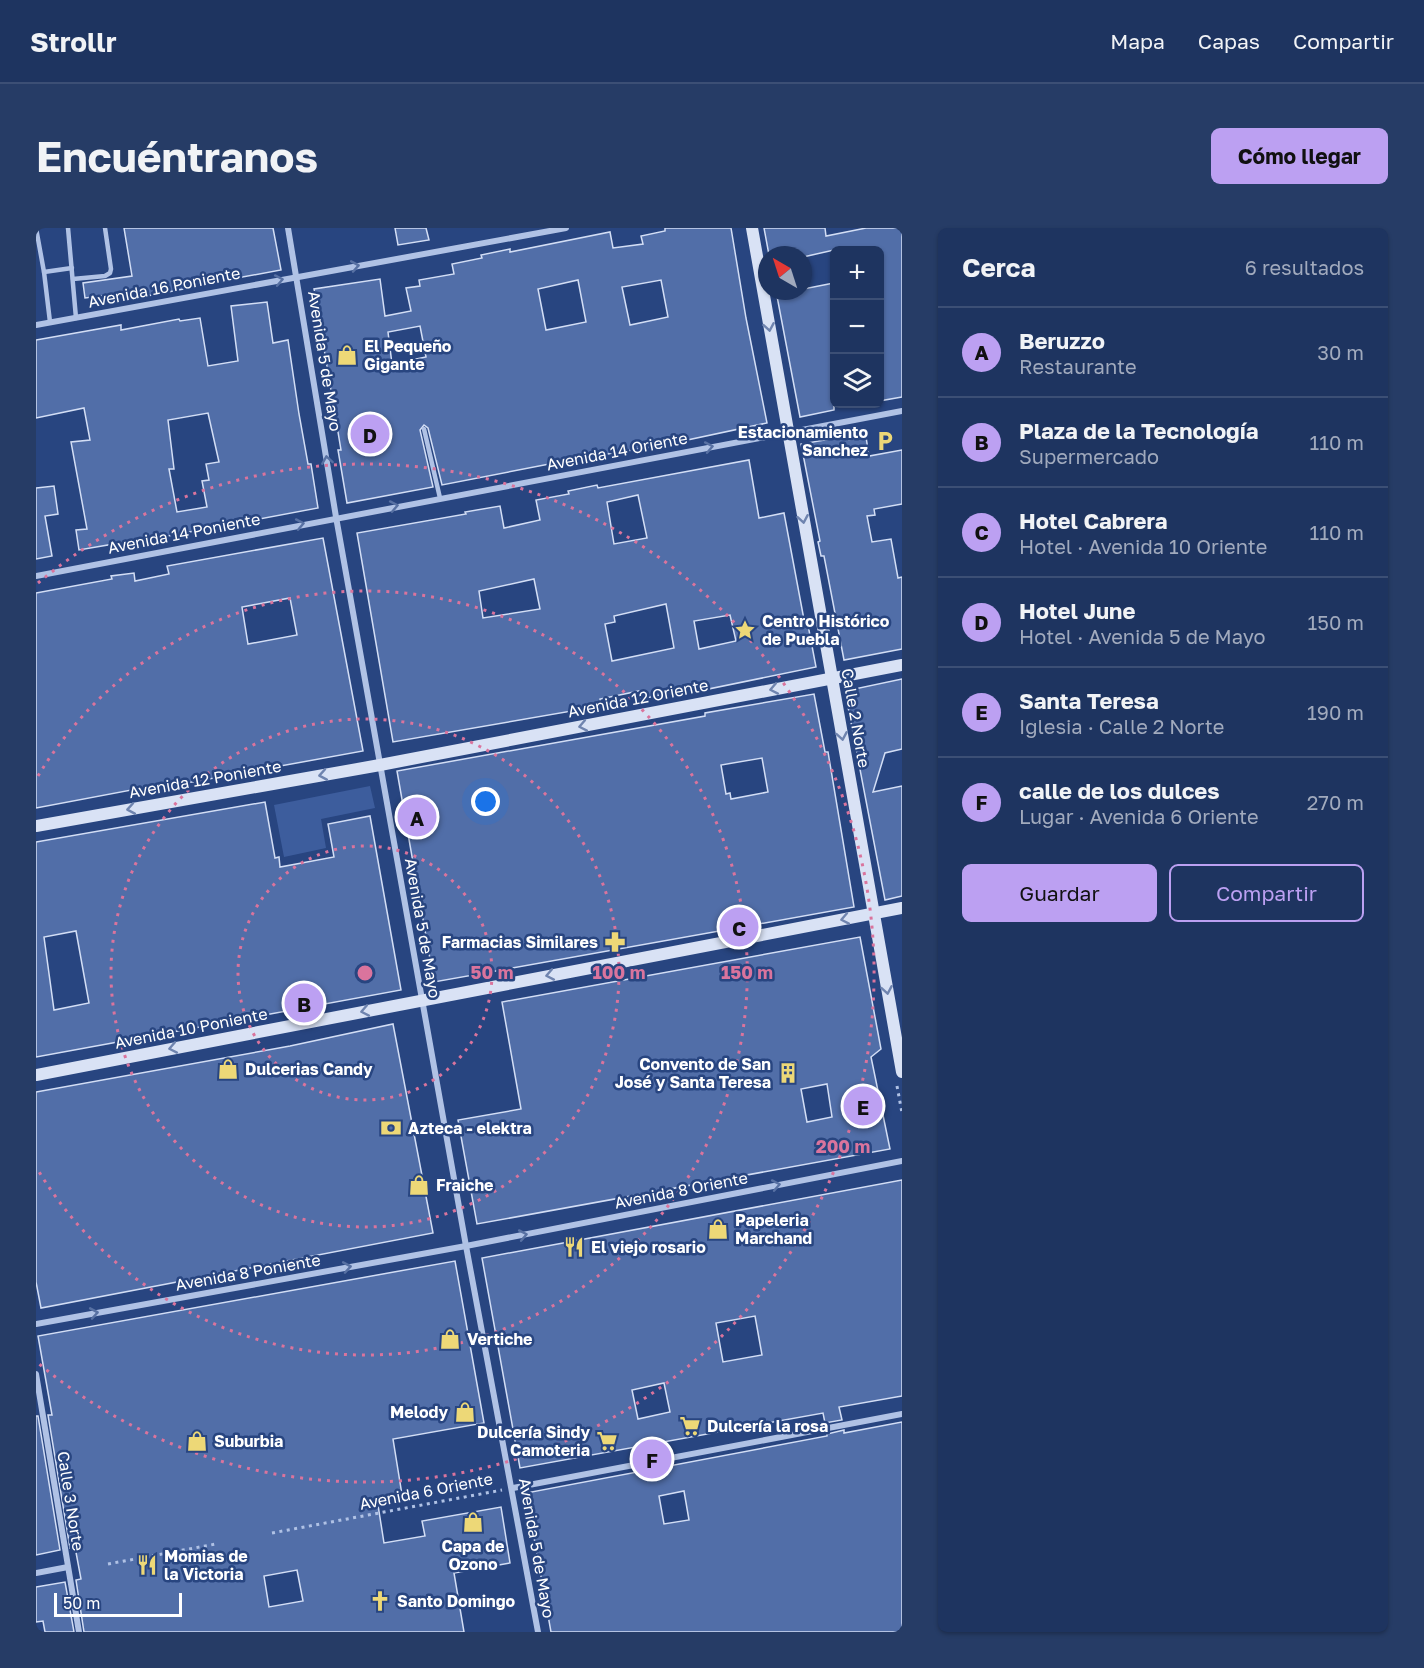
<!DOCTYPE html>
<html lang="es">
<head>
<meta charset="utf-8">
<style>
  :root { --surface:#1e3460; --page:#263c66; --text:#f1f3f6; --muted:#a1aabd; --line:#3c4f75; --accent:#bca0f2 }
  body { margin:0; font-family:"Golos Text",sans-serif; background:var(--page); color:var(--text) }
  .controls { position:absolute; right:18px; top:18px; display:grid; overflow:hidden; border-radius:9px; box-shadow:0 2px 4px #0004 }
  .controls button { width:54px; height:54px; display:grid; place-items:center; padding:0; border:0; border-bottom:2px solid var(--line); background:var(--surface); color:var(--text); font:30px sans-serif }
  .compass { position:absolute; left:722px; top:18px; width:54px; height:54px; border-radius:50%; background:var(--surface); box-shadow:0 2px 4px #0004; rotate:321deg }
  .scale { position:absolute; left:18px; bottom:15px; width:128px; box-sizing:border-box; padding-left:6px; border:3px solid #fff; border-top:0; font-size:16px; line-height:21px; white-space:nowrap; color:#fff; -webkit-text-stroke:4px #284580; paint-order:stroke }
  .you { position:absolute; left:450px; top:574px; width:21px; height:21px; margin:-15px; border:4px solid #fff; border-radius:50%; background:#1a73e8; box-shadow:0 0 0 9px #1a73e833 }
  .badge { display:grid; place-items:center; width:39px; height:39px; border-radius:50%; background:var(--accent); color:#111; font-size:20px; font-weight:700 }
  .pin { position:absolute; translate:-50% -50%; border:3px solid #fff; box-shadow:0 2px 6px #0006 }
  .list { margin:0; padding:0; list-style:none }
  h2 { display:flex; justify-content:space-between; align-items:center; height:78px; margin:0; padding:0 24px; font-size:26px }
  h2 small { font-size:20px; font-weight:400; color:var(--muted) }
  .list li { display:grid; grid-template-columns:39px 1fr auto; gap:18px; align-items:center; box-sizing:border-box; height:90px; padding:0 24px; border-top:2px solid var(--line) }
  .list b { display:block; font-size:22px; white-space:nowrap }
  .list p { margin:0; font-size:20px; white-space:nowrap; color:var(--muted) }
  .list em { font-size:20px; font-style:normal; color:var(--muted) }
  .actions { display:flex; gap:12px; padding:18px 24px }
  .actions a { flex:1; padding:14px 0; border:2px solid var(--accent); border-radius:9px; text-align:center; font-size:21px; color:var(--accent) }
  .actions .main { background:var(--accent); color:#111 }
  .icon { flex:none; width:33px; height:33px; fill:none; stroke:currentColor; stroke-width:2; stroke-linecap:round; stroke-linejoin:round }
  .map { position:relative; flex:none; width:866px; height:1404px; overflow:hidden; border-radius:9px }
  header { display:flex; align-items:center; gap:36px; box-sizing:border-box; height:84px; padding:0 30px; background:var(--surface); border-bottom:2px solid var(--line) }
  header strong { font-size:28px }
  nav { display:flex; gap:33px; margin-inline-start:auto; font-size:21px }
  .intro { display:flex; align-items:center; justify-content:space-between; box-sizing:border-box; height:144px; padding:0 36px }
  h1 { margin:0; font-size:42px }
  .button { padding:15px 27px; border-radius:9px; background:var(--accent); color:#111; font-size:21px; font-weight:700 }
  main { display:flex; gap:36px; padding:0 36px }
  aside { flex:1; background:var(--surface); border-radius:9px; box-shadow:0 2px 4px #0004 }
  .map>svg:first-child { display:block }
  .green { fill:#3d5d9d }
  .building { fill:#516ea8; stroke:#d3def5; stroke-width:1.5; fill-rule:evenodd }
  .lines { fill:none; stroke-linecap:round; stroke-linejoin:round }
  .path { stroke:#b0c2e5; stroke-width:3; stroke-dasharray:3 4.5; stroke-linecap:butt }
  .lane { stroke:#b0c2e5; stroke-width:4.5 }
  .street { stroke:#b0c2e5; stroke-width:6 }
  .secondary { stroke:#d9e2f5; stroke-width:12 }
  .oneway { stroke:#5871a3 }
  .oneway2 { stroke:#6f84af }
  .ring { fill:none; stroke:#da749d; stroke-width:3; stroke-dasharray:3 6 }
  .labels { text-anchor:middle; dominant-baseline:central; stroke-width:5; stroke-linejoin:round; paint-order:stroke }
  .street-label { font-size:16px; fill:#fff; stroke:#284580 }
  .poi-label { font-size:16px; font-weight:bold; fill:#fff; stroke:#284580; text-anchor:start }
  .centre { fill:#da749d; stroke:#284580; stroke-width:3 }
  .ring-label { font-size:18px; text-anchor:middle; font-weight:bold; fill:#da749d; stroke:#284580; stroke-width:5; stroke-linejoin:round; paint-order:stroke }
</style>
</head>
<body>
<header>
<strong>Strollr</strong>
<nav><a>Mapa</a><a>Capas</a><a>Compartir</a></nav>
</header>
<div class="intro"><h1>Encuéntranos</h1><a class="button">Cómo llegar</a></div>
<main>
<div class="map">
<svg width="866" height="1404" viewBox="0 0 866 1404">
  <rect width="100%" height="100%" fill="#284580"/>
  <path class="green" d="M334 558 339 580 285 591 290 620 248 629 238 577Z"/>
  <g class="building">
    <path d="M88 0H237L245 42 174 55 173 50 146 54 148 61 100 70 99 64 49 70 47 55 96 48Z"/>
    <path d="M359 0H390L393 12 362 17Z"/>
    <path d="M629 0H695L710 90 731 195 628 217 534 232 406 257 392 200 388 197 384 202 397 259 311 275 302 222H305L278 61 344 51 349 88 375 83 370 60 384 58 383 52 418 46 416 36 446 30 445 27 474 21V24L574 4 577 20 607 16 605 8 629 3ZM542 52 550 94 510 102 502 61ZM625 52 632 89 594 97 586 59ZM384 98 390 129 356 136 352 104Z"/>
    <path d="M728 0H789L790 8 830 0H866V169L843 173V22H798L767 29V27H733Z"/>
    <path d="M798 55V182L764 189 740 63H767V61Z"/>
    <path d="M231 74 237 115 252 112 263 186 272 236H275L282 280 78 318V316L43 322 40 302 51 301 35 214 54 212 48 180 0 190V112L85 97V102L143 91 144 93 164 90 172 138 202 133 195 78ZM172 185 183 234 170 236 173 252 166 253 171 279 141 284 133 241H138L132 192Z"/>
    <path d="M812 208 813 212 830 209 833 228 866 222V276L838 281 839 287 831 288 836 314 855 311 862 350 866 349V421L808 432 788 328H785L782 314 784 313 765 216Z"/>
    <path d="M713 232 723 290 748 285 769 397H772L780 439 648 466 647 462 605 471 603 463 564 471 565 478 357 514 321 305 430 286 429 284 464 278 468 300 504 292 500 272 533 266 532 263 561 257 562 260ZM602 267 611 310 578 316 571 274ZM498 351 504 381 447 390 443 363ZM630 376 638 420 576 433 569 396 579 394 578 388ZM694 387 700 413 663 421 658 393Z"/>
    <path d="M18 258 22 286 9 288 16 328 0 331V260Z"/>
    <path d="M287 310 327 523 112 562 111 559 0 580V365L76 351 75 348 98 345 99 353 133 346 131 338ZM254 370 261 407 212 416 206 379Z"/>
    <path d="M866 451V521L849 525 837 564 866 558V668L849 672 809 463Z"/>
    <path d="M778 466 789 524H792L818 679 398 754 361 543 669 488V485ZM726 530 732 564 695 571 694 565 690 566 685 537Z"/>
    <path d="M229 574 239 630 243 629 244 639 298 629 292 596 334 588 365 762 0 829V614ZM40 703 53 775 18 782 8 709Z"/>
    <path d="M824 709 845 821 835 829 854 921 441 996 422 892 485 881 466 774ZM791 856 796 889 771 894 765 861Z"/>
    <path d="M357 796 397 1005 5 1080 0 1054V864L254 818Z"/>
    <path d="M866 952V1168L803 1179 806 1192 789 1195 787 1185 484 1240 446 1030ZM719 1088 726 1127 687 1134 680 1095ZM628 1155 634 1184 602 1191 596 1162Z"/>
    <path d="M419 1033 448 1195 357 1211 367 1273 342 1277 348 1315 389 1308 386 1293 465 1279 474 1335 418 1345 428 1404H48L40 1352 45 1351 39 1319 34 1320 12 1187H16L2 1108ZM261 1342 267 1373 233 1379 228 1348Z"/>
    <path d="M0 1188H2L24 1322 0 1327Z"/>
    <path d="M866 1194V1404H515L490 1265 791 1208V1206L808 1202V1205ZM648 1263 653 1292 628 1296 623 1268Z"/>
    <path d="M29 1354 38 1404H9L7 1393 0 1394V1359Z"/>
  </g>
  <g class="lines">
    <g class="path">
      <path d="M861 858 866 885"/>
      <path d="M236 1305 466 1262"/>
      <path d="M72 1336 180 1316"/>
    </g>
    <g class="lane">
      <path d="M0 0 8 44 14 94"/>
      <path d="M32 0 40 90"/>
      <path d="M8 44 36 40"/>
      <path d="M37 51 69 48 74 45 75 41 69 0"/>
      <path d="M388 201 404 270"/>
    </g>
    <g class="street">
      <path d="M252 0 300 289 430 1018 502 1404"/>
      <path d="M0 97 530 0"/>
      <path d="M0 348 866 183"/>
      <path d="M0 1096 430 1018 866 933"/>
      <path d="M0 1146 43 1404"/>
      <path d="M477 1260 866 1186"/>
      <path d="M0 1345 32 1339"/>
    </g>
    <g class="secondary">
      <path d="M716 0 866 844"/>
      <path d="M0 598 344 537 866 437"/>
      <path d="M0 847 866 680"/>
    </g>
  </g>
  <defs><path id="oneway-chevron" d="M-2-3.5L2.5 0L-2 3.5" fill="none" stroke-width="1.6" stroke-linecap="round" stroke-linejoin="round" transform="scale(1.5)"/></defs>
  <g class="oneway">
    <use href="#oneway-chevron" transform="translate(319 38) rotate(-10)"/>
    <use href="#oneway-chevron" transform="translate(243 52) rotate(-11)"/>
    <use href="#oneway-chevron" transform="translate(673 219) rotate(-11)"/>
    <use href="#oneway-chevron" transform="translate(291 232) rotate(-99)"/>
    <use href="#oneway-chevron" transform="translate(358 278) rotate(-11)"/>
    <use href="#oneway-chevron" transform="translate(264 296) rotate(-11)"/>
    <use href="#oneway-chevron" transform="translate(740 957) rotate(-11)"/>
    <use href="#oneway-chevron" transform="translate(487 1007) rotate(-11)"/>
    <use href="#oneway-chevron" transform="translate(311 1039) rotate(-10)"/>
    <use href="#oneway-chevron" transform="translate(58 1085) rotate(-10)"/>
  </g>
  <g class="oneway2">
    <use href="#oneway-chevron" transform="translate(733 99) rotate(80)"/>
    <use href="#oneway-chevron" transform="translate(767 291) rotate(80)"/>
    <use href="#oneway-chevron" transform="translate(738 461) rotate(169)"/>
    <use href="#oneway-chevron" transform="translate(547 498) rotate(169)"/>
    <use href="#oneway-chevron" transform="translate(806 508) rotate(80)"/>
    <use href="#oneway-chevron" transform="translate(287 547) rotate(170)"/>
    <use href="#oneway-chevron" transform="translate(95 581) rotate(170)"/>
    <use href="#oneway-chevron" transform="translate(809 691) rotate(169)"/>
    <use href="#oneway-chevron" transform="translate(514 747) rotate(169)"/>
    <use href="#oneway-chevron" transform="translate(851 762) rotate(80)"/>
    <use href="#oneway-chevron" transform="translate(329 783) rotate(169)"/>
    <use href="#oneway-chevron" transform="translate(137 820) rotate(169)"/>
  </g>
  <g class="ring">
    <circle cx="329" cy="745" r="127"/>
    <circle cx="329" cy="745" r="254"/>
    <path d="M2 548A382 382 0 1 1 2 942"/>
    <path d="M2 355A509 509 0 1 1 2 1135"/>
  </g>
  <defs>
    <g id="shop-bare" transform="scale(1.62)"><path d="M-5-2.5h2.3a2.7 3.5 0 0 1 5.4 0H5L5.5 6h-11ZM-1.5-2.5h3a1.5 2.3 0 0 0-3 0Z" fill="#edd877" stroke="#284580" stroke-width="2.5" paint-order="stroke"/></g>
    <g id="parking-bare" transform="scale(1.62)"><path d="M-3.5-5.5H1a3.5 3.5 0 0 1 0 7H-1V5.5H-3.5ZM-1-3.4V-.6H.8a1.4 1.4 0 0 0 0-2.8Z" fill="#edd877" stroke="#284580" stroke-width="2.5" paint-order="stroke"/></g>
    <g id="sight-bare" transform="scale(1.62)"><path d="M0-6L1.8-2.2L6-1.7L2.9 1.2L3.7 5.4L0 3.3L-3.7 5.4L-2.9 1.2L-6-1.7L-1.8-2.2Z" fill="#edd877" stroke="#284580" stroke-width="2.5" paint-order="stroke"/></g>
    <g id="pharmacy-bare" transform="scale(1.62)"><path d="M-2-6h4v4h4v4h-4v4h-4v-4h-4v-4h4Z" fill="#edd877" stroke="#284580" stroke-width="2.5" paint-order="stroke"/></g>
    <g id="building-bare" transform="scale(1.62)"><path d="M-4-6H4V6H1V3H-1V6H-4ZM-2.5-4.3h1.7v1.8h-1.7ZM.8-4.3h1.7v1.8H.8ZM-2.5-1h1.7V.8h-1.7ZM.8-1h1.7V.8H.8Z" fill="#edd877" stroke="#284580" stroke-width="2.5" paint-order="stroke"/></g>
    <g id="bank-bare" transform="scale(1.62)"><path d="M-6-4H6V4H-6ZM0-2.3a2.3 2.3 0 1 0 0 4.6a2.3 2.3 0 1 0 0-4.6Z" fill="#edd877" stroke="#284580" stroke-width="2.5" paint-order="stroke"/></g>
    <g id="restaurant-bare" transform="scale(1.62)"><path d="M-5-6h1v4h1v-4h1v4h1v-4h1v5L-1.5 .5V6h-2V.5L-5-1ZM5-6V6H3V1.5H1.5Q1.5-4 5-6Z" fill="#edd877" stroke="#284580" stroke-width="2.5" paint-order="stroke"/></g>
    <g id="supermarket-bare" transform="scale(1.62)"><path d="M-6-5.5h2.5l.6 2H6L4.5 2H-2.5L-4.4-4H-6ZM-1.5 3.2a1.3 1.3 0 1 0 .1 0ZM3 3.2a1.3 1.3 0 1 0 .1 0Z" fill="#edd877" stroke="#284580" stroke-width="2.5" paint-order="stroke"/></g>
    <g id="church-bare" transform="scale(1.62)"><path d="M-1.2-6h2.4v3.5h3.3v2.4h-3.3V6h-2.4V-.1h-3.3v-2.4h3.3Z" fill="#edd877" stroke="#284580" stroke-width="2.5" paint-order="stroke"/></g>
  </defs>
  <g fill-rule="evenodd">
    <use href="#shop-bare" x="311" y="127"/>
    <use href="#parking-bare" x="849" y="213"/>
    <use href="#sight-bare" x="709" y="402"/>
    <use href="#pharmacy-bare" x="579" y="714"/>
    <use href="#shop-bare" x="192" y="841"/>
    <use href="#building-bare" x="752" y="845"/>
    <use href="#bank-bare" x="355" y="900"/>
    <use href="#shop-bare" x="383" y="957"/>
    <use href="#shop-bare" x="682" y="1001"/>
    <use href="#restaurant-bare" x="538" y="1019"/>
    <use href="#shop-bare" x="414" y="1111"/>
    <use href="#shop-bare" x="429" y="1184"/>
    <use href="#supermarket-bare" x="654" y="1198"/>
    <use href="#shop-bare" x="161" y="1213"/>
    <use href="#supermarket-bare" x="571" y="1213"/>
    <use href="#shop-bare" x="437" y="1294"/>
    <use href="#restaurant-bare" x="111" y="1337"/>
    <use href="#church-bare" x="344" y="1373"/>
  </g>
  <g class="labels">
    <g class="street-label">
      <text transform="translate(128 59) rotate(-11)">Avenida 16 Poniente</text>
      <text transform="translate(289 133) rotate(81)">Avenida 5 de Mayo</text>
      <text transform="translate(581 223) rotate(-11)">Avenida 14 Oriente</text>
      <text transform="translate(148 305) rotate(-11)">Avenida 14 Poniente</text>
      <text transform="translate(602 470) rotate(-11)">Avenida 12 Oriente</text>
      <text transform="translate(820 490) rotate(80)">Calle 2 Norte</text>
      <text transform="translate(169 551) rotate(-10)">Avenida 12 Poniente</text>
      <text transform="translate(387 700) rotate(80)">Avenida 5 de Mayo</text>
      <text transform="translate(155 800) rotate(-11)">Avenida 10 Poniente</text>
      <text transform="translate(645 962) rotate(-11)">Avenida 8 Oriente</text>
      <text transform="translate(212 1044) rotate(-10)">Avenida 8 Poniente</text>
      <text transform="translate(390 1263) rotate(-11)">Avenida 6 Oriente</text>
      <text transform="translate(35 1273) rotate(81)">Calle 3 Norte</text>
      <text transform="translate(501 1320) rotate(80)">Avenida 5 de Mayo</text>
    </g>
    <g class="poi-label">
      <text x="328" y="118">El Pequeño<tspan x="328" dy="18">Gigante</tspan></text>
      <text x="832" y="204" text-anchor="end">Estacionamiento<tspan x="832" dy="18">Sanchez</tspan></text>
      <text x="726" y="393">Centro Histórico<tspan x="726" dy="18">de Puebla</tspan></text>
      <text x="562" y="714" text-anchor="end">Farmacias Similares</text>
      <text x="735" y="836" text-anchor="end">Convento de San<tspan x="735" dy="18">José y Santa Teresa</tspan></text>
      <text x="209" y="841">Dulcerias Candy</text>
      <text x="372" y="900">Azteca - elektra</text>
      <text x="400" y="957">Fraiche</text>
      <text x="699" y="992">Papeleria<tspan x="699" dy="18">Marchand</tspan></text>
      <text x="555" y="1019">El viejo rosario</text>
      <text x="431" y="1111">Vertiche</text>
      <text x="412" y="1184" text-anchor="end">Melody</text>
      <text x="671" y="1198">Dulcería la rosa</text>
      <text x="554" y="1204" text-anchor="end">Dulcería Sindy<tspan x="554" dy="18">Camoteria</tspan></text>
      <text x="178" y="1213">Suburbia</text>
      <text x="437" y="1318" text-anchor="middle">Capa de<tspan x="437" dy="18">Ozono</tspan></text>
      <text x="128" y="1328">Momias de<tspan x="128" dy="18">la Victoria</tspan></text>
      <text x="361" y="1373">Santo Domingo</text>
    </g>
  </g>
  <circle cx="329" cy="745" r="9" class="centre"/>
  <g class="ring-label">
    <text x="456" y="751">50 m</text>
    <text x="583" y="751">100 m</text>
    <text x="711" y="751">150 m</text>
    <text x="807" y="925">200 m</text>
  </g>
</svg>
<div class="controls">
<button>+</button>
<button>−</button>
<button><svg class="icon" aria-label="layers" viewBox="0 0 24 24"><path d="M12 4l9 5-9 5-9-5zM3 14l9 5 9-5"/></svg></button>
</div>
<svg class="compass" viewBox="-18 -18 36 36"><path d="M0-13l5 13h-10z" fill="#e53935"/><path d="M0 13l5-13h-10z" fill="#a1aabd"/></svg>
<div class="scale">50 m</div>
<div class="you"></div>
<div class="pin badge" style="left:381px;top:589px">A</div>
<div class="pin badge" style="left:268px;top:775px">B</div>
<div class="pin badge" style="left:703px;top:699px">C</div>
<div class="pin badge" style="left:334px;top:206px">D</div>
<div class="pin badge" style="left:827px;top:878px">E</div>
<div class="pin badge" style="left:616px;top:1231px">F</div>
</div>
<aside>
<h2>Cerca<small>6 resultados</small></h2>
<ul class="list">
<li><span class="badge">A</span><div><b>Beruzzo</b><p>Restaurante</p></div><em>30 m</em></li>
<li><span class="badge">B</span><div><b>Plaza de la Tecnología</b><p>Supermercado</p></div><em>110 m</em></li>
<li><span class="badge">C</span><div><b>Hotel Cabrera</b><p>Hotel · Avenida 10 Oriente</p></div><em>110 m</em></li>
<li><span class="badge">D</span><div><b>Hotel June</b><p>Hotel · Avenida 5 de Mayo</p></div><em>150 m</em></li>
<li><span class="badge">E</span><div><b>Santa Teresa</b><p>Iglesia · Calle 2 Norte</p></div><em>190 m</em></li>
<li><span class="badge">F</span><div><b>calle de los dulces</b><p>Lugar · Avenida 6 Oriente</p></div><em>270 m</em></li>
</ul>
<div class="actions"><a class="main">Guardar</a><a>Compartir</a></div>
</aside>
</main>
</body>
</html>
